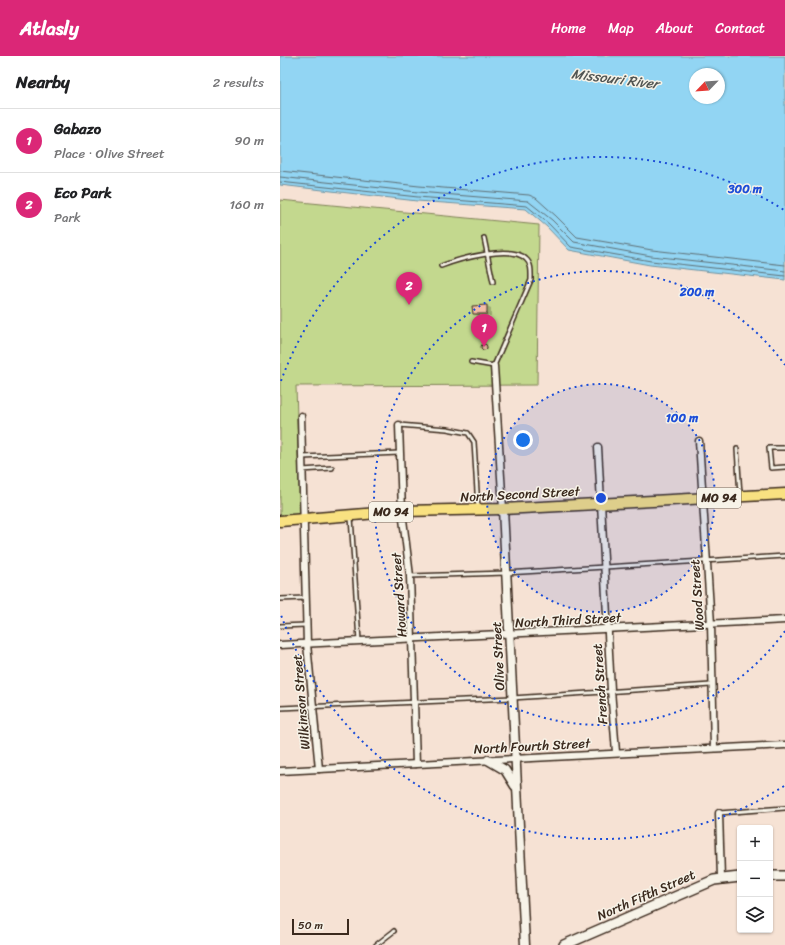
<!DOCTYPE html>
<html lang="en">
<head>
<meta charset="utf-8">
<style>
  :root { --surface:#fff; --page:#f6f6f6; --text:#202124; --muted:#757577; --line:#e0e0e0; --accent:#db2777 }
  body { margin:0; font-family:Sriracha,sans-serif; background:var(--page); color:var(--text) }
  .controls { position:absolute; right:12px; bottom:12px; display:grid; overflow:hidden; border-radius:4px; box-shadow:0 1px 3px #0004 }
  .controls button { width:36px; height:36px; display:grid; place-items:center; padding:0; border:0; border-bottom:1px solid var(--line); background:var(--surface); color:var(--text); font:20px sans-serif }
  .compass { position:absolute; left:409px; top:12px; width:36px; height:36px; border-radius:50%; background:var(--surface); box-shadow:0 1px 3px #0004; rotate:245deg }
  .scale { position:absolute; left:12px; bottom:10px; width:57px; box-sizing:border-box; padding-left:4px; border:2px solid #3b2a1e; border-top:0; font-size:11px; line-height:14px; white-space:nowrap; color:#3b2a1e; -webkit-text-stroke:3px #f7f3e8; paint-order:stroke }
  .you { position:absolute; left:243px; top:384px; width:14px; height:14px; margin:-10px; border:3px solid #fff; border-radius:50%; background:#1a73e8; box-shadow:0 0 0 6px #1a73e833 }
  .badge { display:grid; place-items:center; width:26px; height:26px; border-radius:50%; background:var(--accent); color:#fff; font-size:13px; font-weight:700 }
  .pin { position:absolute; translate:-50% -33px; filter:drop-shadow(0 1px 2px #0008) }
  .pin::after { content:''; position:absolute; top:21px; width:14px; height:12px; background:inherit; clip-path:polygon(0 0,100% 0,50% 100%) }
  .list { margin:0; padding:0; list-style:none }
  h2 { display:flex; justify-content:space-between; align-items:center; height:52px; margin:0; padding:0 16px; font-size:17px }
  h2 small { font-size:13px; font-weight:400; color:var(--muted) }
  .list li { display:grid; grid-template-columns:26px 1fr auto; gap:12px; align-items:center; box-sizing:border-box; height:64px; padding:0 16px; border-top:1px solid var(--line) }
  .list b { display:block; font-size:15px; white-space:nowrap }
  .list p { margin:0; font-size:13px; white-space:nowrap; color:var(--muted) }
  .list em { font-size:13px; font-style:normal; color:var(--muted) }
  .icon { flex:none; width:22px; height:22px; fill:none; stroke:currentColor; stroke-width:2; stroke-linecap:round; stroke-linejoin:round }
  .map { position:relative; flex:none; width:505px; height:889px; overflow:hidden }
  header { display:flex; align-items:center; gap:24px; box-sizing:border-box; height:56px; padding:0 20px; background:var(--accent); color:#fff }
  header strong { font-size:19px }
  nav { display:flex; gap:22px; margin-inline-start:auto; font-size:14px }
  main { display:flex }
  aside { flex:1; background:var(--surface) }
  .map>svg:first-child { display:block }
  .green { fill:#c3d88e; stroke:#7f8156 }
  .water { fill:#92d5f3; stroke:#6f919e; fill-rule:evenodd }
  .shadow { fill:#0003 }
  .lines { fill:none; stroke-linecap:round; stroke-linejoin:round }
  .shore { stroke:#5e6e73; stroke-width:1 }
  .building { fill:#f2bca6; stroke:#3b2a1e }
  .service-casing { stroke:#3b2a1e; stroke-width:6 }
  .minor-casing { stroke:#3b2a1e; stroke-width:9 }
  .tertiary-casing { stroke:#3b2a1e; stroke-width:11 }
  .secondary-casing { stroke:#3b2a1e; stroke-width:12 }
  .primary-casing { stroke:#3b2a1e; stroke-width:13 }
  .service { stroke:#f7f3e8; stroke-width:3 }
  .minor { stroke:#f7f3e8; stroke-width:6 }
  .tertiary { stroke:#f7f3e8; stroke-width:8 }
  .secondary { stroke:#f7f3e8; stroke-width:9 }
  .primary { stroke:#f9e181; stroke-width:10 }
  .ring { fill:none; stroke:#1d4ed8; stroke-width:2; stroke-dasharray:2 4 }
  .labels { text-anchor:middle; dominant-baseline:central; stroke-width:3; stroke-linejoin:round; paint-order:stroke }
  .shield { fill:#f7f3e8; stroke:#73665b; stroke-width:1 }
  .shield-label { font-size:12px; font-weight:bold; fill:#3b2a1e }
  .street-label { font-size:13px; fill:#3b2a1e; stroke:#f7f3e8 }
  .water-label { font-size:14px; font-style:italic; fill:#515553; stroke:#f7f3e8 }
  .centre { fill:#1d4ed8; stroke:#f7f3e8; stroke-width:2 }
  .ring-label { font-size:12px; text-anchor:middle; font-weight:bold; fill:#1d4ed8; stroke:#f7f3e8; stroke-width:3; stroke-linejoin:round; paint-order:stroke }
</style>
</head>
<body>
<header>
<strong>Atlasly</strong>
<nav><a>Home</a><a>Map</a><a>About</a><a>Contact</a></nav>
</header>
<main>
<aside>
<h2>Nearby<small>2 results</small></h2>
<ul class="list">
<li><span class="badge">1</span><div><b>Gabazo</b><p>Place · Olive Street</p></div><em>90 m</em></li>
<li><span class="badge">2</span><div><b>Eco Park</b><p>Park</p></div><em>160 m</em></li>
</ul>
</aside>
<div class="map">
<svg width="505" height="889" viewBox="0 0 505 889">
  <rect width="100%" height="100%" fill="#f6e2d4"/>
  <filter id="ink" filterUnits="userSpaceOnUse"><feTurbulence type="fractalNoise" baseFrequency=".025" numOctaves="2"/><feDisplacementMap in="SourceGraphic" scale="8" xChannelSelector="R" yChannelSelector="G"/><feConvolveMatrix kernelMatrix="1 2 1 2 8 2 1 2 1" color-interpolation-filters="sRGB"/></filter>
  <g filter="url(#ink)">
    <path class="green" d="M0 144 259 169 257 329 16 330 20 460 0 461Z"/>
    <path class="water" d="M0 0H505V224L370 209 289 194 267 171 246 153 137 145 0 129ZM415 18H439V42H415Z"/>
    <g class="shadow">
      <path d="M207 250 211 252V260H198L194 258Z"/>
      <path d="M203 290 208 291V294L203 293Z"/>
    </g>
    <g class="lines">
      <g class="shore">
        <path d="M0 115 139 130 249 139 256 142 276 160 297 181 372 194 505 209"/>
        <path d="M0 121 138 136 248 145 272 164 294 186 371 200 505 215"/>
        <path d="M0 126 138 141 247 150 269 168 291 191 371 205 505 220"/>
      </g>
    </g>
    <g class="building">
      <path d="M207 249V258H193L192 250Z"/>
      <circle cx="204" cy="291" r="3"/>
    </g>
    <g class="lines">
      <g class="service-casing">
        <g id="service">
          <path d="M204 182 213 226"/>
          <path d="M161 210C179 203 232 188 246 203 252 208 251 217 251 224L214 310 191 306"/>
          <path d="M119 369 167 373 188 377 194 386 198 452"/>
          <path d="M505 392H489L491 412 505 411"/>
          <path d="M457 393 460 439"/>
          <path d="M22 401 120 397"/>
          <path d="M22 414 52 412"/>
          <path d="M71 461 79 585"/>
          <path d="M130 520 226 517 505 500"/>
          <path d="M0 543 25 542"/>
          <path d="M0 570 26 569"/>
          <path d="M0 652 232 642 431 629"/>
          <path d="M439 757 505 752"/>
          <path d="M96 889 114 875"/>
        </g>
      </g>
      <g class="minor-casing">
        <g id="minor">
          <path d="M214 310 223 453"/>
          <path d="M21 360 27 588 39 713"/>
          <path d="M119 369 122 455 130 520 136 708"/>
          <path d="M419 385 431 568 434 692"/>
          <path d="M318 391 331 634 336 696"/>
          <path d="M0 589 505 564"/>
          <path d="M0 715 505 689"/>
          <path d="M439 757 441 822"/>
        </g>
      </g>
      <g class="tertiary-casing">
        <g id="tertiary">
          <path d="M223 453 245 889"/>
          <path d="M208 704 225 714 235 730"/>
        </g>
      </g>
      <g class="secondary-casing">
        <g id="secondary">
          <path d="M490 820H505"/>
          <path d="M284 889 434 824 460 821"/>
        </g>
      </g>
      <g class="primary-casing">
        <path id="primary" d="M0 465 122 455 223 453 505 438"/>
      </g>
      <use href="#service" class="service"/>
      <use href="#minor" class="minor"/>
      <use href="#tertiary" class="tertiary"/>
      <use href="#secondary" class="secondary"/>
      <use href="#primary" class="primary"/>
    </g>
  </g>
  <circle cx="321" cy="442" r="114" fill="#1d4ed8" fill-opacity=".12"/>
  <g class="ring">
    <circle cx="321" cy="442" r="114"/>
    <path d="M505 575A227 227 0 1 1 505 309"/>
    <path d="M504 730A341 341 0 0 1 1 559M1 325A341 341 0 0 1 504 154"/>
  </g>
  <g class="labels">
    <g class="shield">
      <rect x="417" y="432" width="44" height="20" rx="3"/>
      <rect x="89" y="446" width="44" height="20" rx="3"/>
    </g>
    <g class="shield-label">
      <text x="439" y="442">MO 94</text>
      <text x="111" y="456">MO 94</text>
    </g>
    <g class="street-label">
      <text transform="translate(240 438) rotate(-3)">North Second Street</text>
      <text transform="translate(119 539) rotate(-94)">Howard Street</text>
      <text transform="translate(417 539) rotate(-94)">Wood Street</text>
      <text transform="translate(288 564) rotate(-3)">North Third Street</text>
      <text transform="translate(218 600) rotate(-93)">Olive Street</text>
      <text transform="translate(320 628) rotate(-94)">French Street</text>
      <text transform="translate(21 646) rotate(-95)">Wilkinson Street</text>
      <text transform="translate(252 690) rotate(-3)">North Fourth Street</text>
      <text transform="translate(366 839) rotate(-24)">North Fifth Street</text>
    </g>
    <g class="water-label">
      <text transform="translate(335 23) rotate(7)">Missouri River</text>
    </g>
  </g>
  <circle cx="321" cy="442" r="6" class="centre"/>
  <g class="ring-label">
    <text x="465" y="137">300 m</text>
    <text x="417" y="240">200 m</text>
    <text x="402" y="366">100 m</text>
  </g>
</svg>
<div class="controls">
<button>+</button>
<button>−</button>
<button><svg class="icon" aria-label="layers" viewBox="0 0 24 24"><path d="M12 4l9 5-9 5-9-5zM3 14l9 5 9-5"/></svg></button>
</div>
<svg class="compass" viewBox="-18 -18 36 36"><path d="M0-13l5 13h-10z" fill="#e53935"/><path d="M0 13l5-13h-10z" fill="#757577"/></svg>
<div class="scale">50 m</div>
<div class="you"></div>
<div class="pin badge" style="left:204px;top:291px">1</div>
<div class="pin badge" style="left:129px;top:249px">2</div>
</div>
</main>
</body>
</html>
